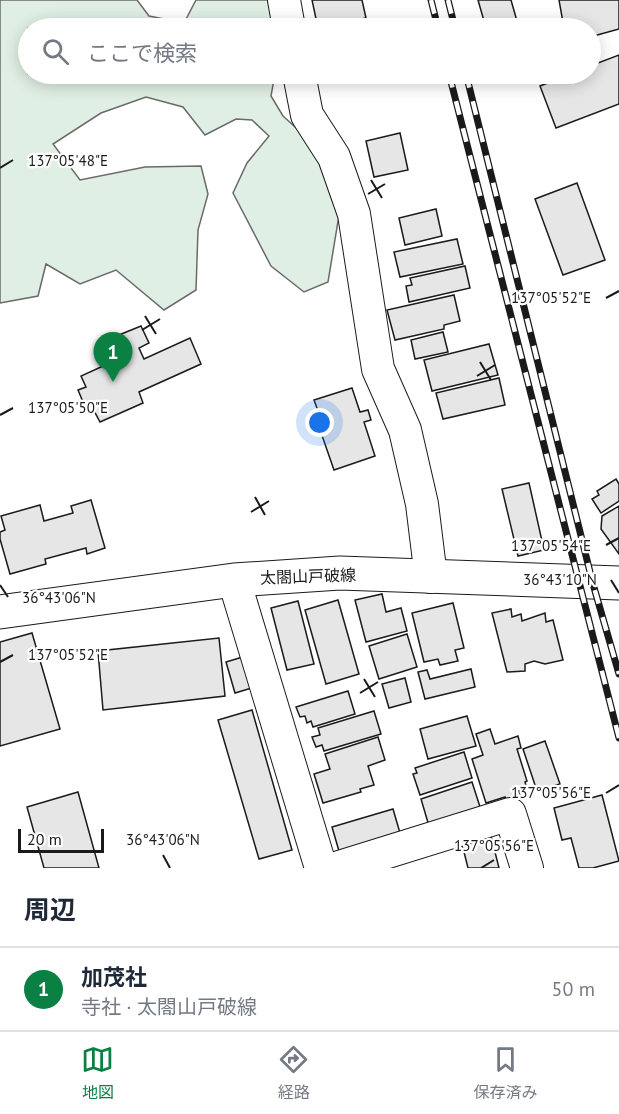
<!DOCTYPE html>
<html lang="ja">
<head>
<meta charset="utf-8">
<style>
  :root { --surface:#fff; --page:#f6f6f7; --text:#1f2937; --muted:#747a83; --line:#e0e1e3; --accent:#0b8043 }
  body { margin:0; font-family:"PT Sans","Noto Sans JP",sans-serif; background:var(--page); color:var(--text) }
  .scale { position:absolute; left:18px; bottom:15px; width:86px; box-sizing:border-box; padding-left:6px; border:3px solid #1a1a1a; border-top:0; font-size:16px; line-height:21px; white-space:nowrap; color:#1a1a1a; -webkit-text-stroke:4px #fff; paint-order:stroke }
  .you { position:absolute; left:320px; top:423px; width:21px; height:21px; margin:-15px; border:4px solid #fff; border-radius:50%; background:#1a73e8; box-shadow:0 0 0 9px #1a73e833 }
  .badge { display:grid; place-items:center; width:39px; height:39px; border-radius:50%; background:var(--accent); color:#fff; font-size:20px; font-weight:700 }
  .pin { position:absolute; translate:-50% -50px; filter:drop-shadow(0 2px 3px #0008) }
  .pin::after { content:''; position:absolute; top:32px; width:21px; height:18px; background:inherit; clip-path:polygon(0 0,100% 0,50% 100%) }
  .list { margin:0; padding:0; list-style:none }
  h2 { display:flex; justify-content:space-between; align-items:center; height:78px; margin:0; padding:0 24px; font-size:26px }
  h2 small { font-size:20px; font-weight:400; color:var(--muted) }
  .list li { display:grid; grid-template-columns:39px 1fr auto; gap:18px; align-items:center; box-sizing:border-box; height:84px; padding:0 24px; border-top:2px solid var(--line) }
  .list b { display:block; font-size:22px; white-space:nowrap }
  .list p { margin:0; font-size:20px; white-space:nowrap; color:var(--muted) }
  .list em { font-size:20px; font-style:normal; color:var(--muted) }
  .icon { flex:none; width:33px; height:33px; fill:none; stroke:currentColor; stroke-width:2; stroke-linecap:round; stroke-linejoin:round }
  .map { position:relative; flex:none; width:619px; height:868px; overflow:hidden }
  .search { position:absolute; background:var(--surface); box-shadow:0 3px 15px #0003; left:18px; right:18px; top:18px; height:66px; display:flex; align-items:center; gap:15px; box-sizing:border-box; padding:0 21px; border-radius:33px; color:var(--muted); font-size:22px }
  .sheet { height:162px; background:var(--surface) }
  nav { display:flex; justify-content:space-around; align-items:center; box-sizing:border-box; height:84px; border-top:2px solid var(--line); background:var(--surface); font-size:16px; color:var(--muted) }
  nav a { display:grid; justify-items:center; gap:3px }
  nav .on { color:var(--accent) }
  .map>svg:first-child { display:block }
  .green { fill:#e0efe3; stroke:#6a6a6a; stroke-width:1.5 }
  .building { fill:#e6e6e6; stroke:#1a1a1a; stroke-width:1.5 }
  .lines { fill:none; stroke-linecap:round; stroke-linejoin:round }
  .minor-casing { stroke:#1a1a1a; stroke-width:34 }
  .major-casing { stroke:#1a1a1a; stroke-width:35 }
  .minor { stroke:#fff; stroke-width:32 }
  .major { stroke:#fff; stroke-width:33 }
  .rail-casing { stroke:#1a1a1a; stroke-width:7 }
  .rail { stroke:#fff; stroke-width:4.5; stroke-dasharray:14; stroke-linecap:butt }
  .ticks { fill:none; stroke:#1a1a1a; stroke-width:2 }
  .labels { text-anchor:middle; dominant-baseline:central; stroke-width:4.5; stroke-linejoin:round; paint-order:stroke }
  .street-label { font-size:16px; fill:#1a1a1a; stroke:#fff }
  .ticks-label { font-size:15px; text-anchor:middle; fill:#1a1a1a; stroke:#fff; stroke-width:4.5; stroke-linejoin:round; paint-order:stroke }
</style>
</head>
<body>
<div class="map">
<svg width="619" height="868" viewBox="0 0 619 868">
  <rect width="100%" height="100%" fill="#fff"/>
  <path class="green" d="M0 0H137L149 16 184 23 196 0H274L278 28H28V74H275L271 96 283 116 314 144 340 209 328 282 304 292 271 266 233 193 247 163 269 136 252 120 236 119 205 135 183 107 146 97 101 113 53 144 80 180 145 167 201 166 208 194 198 230 196 290 164 310 116 270 80 284 46 264 38 296 0 303Z"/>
  <g class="building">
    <path d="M312 0H362L366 18 318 28Z"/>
    <path d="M478 0H511L519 28H486Z"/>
    <path d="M559 0H619V29L590 37V28H564Z"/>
    <path d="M619 55V104L556 128 540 86 571 74H590V66Z"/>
    <path d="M400 133 408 170 374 177 366 141Z"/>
    <path d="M577 183 605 260 563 275 535 199Z"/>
    <path d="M436 209 442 236 405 245 399 218Z"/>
    <path d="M457 239 463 264 400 277 394 252Z"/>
    <path d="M465 266 470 288 409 302 406 286 412 285 410 278Z"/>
    <path d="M454 295 460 321 444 325V329L395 340 387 310Z"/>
    <path d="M141 326 149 343 139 348 144 359 190 338 201 364 139 392 143 403 100 422 92 407 86 409 78 390 86 387 81 376 127 355 119 335Z"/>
    <path d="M443 332 448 352 415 359 411 340Z"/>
    <path d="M489 344 498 375 432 391 424 360Z"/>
    <path d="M499 378 505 405 443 419 436 393Z"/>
    <path d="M352 388 360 412 368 410 371 420 364 422 375 456 334 470 318 424 322 422 314 400Z"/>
    <path d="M616 479 619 484V501L601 513 592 499 599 495 597 491Z"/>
    <path d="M529 483 544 550 518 556 502 489Z"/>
    <path d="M91 500 105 548 87 554 86 548 45 559 46 564 10 574 0 539V532L5 530 1 516 40 505 44 521 73 513 71 506Z"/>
    <path d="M619 506V554L601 529 602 516Z"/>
    <path d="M382 594 386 612 401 608 407 631 366 642 355 600Z"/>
    <path d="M338 600 359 674 326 684 305 610Z"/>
    <path d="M298 601 314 664 287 670 271 608Z"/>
    <path d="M453 603 464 648 455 650 458 661 440 665 438 659 424 662 412 613Z"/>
    <path d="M511 609 512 617 521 614 522 621 545 613 546 622 553 620 563 660 545 664 534 661 525 664V671L507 672 492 613Z"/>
    <path d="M32 633 60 729 0 746V642Z"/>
    <path d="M407 634 417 667 379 679 369 646Z"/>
    <path d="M219 638 225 696 103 710 98 651Z"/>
    <path d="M246 656 255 687 235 693 226 662Z"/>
    <path d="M471 669 475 687 425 699 418 672 427 670 430 679Z"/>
    <path d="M405 678 411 702 389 708 382 684Z"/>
    <path d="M348 691 355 714 313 727 311 721 307 723 305 716 300 717 296 707Z"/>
    <path d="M252 710 292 850 259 859 218 720Z"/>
    <path d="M374 711 381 734 324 751 322 745 316 747 312 737 320 735 318 728Z"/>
    <path d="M467 716 476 746 428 759 420 729Z"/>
    <path d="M490 729 495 744 518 736 521 748 517 749 527 781 525 782 527 789 519 791 521 796 507 801 505 797 486 803 472 759 483 755 476 734Z"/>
    <path d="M378 737 385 760 368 766 374 785 360 789 361 792 323 803 314 774 330 769 325 754Z"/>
    <path d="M545 741 560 784 537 791 523 749Z"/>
    <path d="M464 752 472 778 420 795 413 774 417 773 415 768Z"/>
    <path d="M472 782 481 810 429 826 421 799Z"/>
    <path d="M78 792 99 868H44L27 807Z"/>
    <path d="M602 795 619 861 593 868H579L571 838 562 840 554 808Z"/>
    <path d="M393 809 400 833 339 851 332 827Z"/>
    <path d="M490 832 499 868H468L461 840Z"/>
  </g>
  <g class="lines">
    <g class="minor-casing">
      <g id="minor">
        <path d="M284 0 289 28"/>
        <path d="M299 74 307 115 334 157 354 214 378 369 405 430 422 504 431 577"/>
        <path d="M234 580 321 868"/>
        <path d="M336 868 510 814 527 868"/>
      </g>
    </g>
    <g class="major-casing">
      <path id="major" d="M0 612 234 580 340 573 619 583"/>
    </g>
    <use href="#minor" class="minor"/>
    <use href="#major" class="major"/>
    <g class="rail-casing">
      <g id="rail">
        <path d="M431 0 438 28"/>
        <path d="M448 0 455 28"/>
        <path d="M449 74 619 738"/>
        <path d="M466 74 593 584 619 674"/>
      </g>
    </g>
    <use href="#rail" class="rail"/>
  </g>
  <path class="ticks" d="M0 168 13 160M371 180 382 198M368 194 385 184M606 298 619 291M145 316 156 334M142 330 160 319M480 362 491 380M477 376 495 365M0 415 13 408M255 497 265 515M251 512 269 501M606 545 619 538M611 580 619 593M0 585 8 597M0 662 13 655M364 679 375 697M360 693 378 682M606 793 619 785M163 855 170 868M481 868 494 860"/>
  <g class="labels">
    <g class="street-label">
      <text transform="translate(308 576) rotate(-2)">太閤山戸破線</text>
    </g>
  </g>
  <g class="ticks-label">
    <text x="68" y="166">137°05'48"E</text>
    <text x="551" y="303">137°05'52"E</text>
    <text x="68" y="413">137°05'50"E</text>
    <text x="551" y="551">137°05'54"E</text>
    <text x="560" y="585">36°43'10"N</text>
    <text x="59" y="603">36°43'06"N</text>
    <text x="68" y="660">137°05'52"E</text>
    <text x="551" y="798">137°05'56"E</text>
    <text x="163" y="845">36°43'06"N</text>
    <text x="494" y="851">137°05'56"E</text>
  </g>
</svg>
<div class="scale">20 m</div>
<div class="you"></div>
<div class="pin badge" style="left:113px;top:382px">1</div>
<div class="search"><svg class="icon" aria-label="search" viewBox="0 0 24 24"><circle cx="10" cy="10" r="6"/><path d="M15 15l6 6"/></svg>ここで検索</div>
</div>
<section class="sheet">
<h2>周辺<small></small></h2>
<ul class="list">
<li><span class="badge">1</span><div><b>加茂社</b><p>寺社 · 太閤山戸破線</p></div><em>50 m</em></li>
</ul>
</section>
<nav>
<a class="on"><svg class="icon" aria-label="map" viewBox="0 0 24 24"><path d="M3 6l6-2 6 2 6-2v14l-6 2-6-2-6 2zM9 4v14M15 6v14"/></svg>地図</a>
<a><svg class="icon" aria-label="directions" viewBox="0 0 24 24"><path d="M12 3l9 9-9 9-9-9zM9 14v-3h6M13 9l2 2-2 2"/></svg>経路</a>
<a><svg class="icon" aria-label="saved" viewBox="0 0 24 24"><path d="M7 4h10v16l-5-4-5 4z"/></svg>保存済み</a>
</nav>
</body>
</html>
